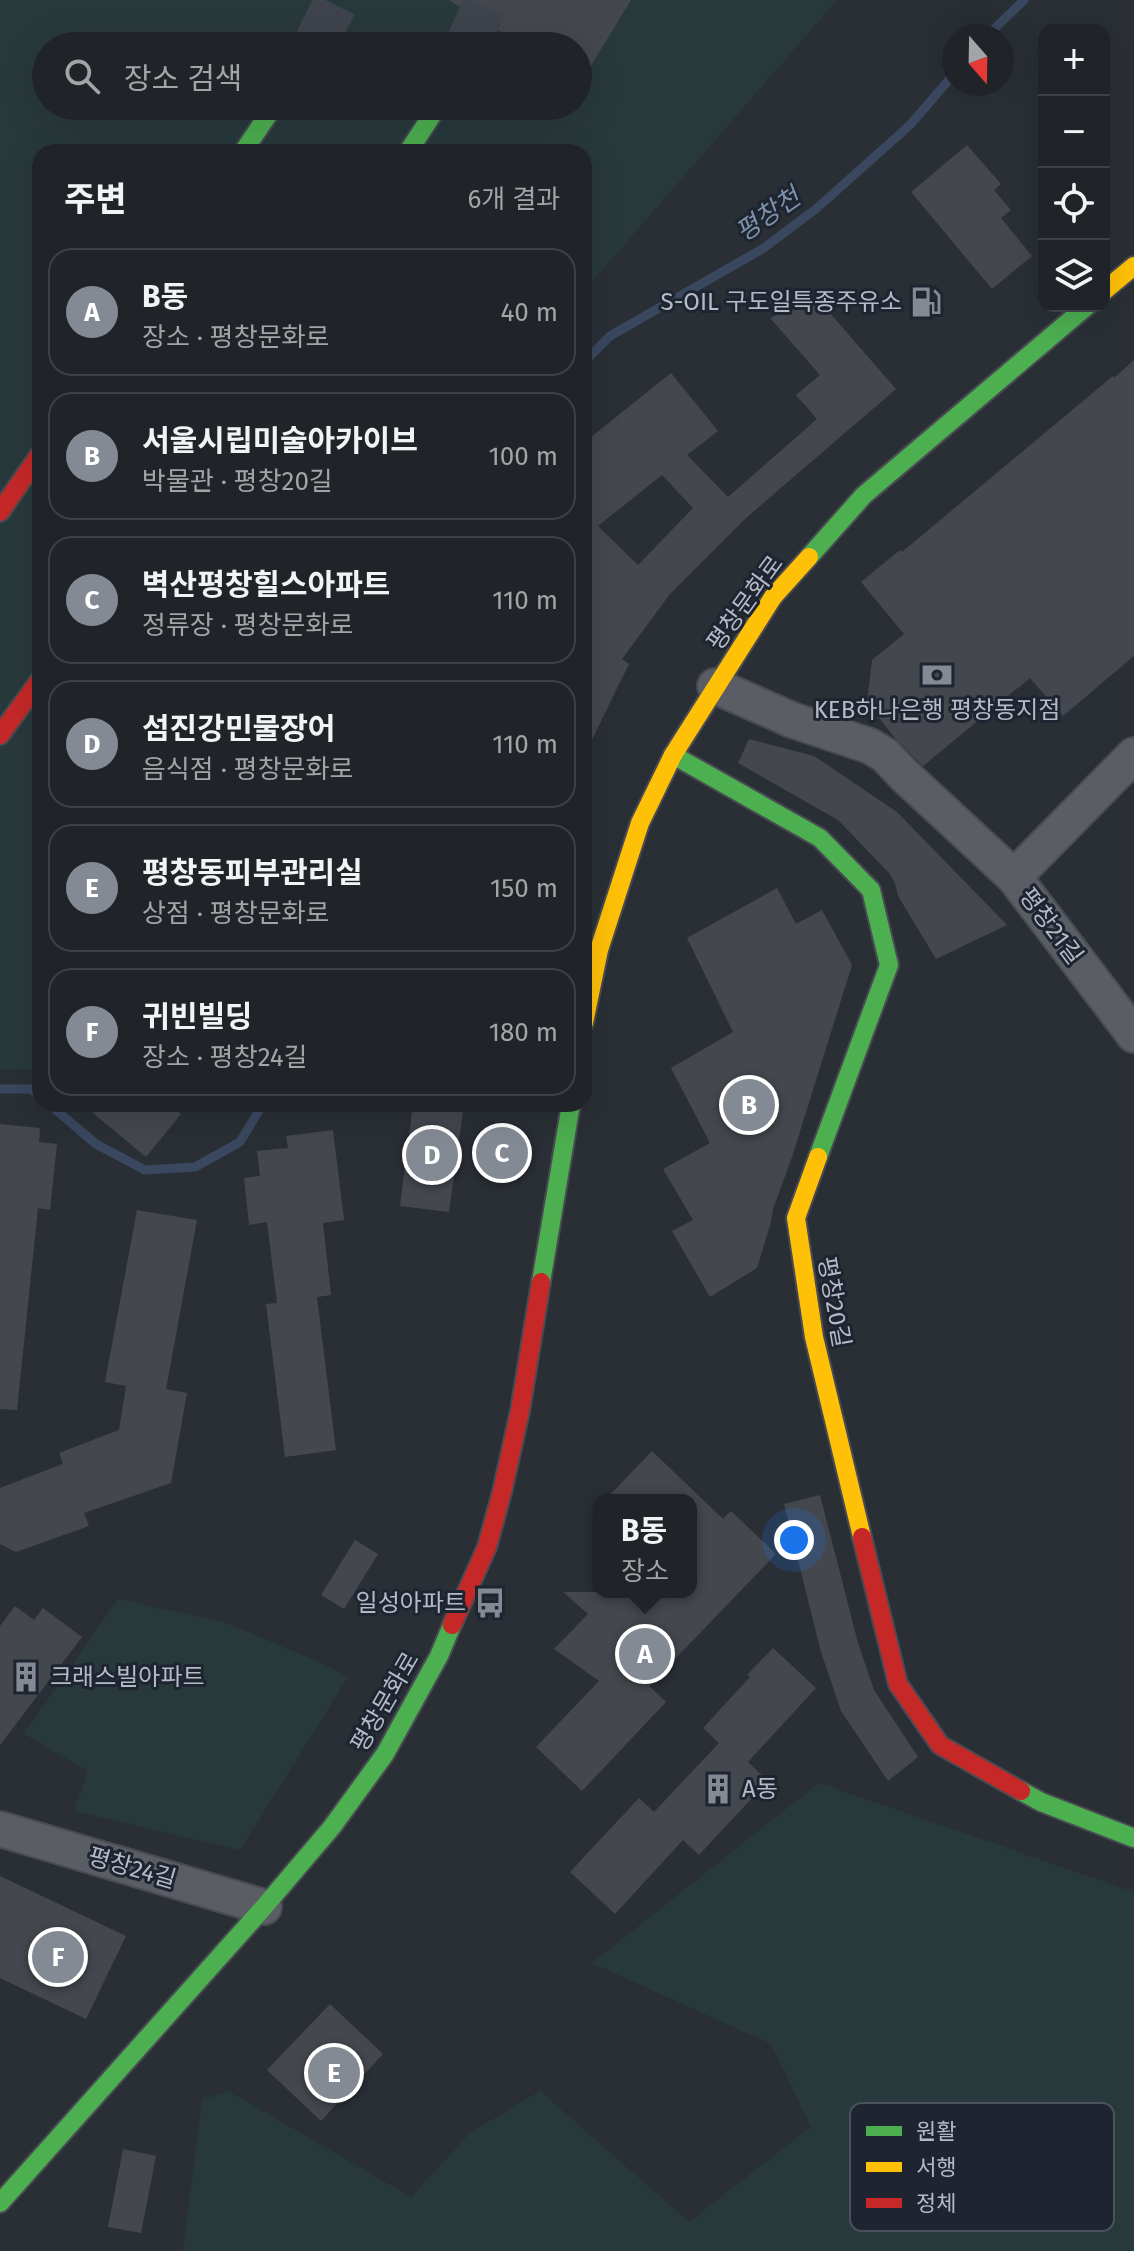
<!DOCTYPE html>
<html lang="ko">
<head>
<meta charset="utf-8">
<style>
  :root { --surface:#202328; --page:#2d2f34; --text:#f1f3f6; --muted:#a2a4a8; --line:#3d4045; --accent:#848a94 }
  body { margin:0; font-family:"Fira Sans","Noto Sans KR",sans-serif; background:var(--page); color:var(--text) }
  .controls { position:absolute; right:24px; top:24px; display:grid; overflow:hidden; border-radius:16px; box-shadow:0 8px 32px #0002 }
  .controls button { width:72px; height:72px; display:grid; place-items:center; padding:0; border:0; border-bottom:2px solid var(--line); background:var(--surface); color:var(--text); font:40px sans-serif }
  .compass { position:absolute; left:942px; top:24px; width:72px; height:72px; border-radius:50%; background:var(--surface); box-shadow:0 8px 32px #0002; rotate:160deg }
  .you { position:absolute; left:794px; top:1540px; width:28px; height:28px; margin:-20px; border:6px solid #fff; border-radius:50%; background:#1a73e8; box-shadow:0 0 0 12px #1a73e833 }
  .badge { display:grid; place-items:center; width:52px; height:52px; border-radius:50%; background:var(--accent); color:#fff; font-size:26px; font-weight:700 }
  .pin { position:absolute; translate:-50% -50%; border:4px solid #fff; box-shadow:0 2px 8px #0006 }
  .popup { position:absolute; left:593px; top:1494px; width:104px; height:104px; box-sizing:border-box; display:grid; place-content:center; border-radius:16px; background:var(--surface); filter:drop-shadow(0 2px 6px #0005); font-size:26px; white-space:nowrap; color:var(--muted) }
  .popup b { font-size:30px; color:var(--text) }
  .popup::after { content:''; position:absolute; left:50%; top:100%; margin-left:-16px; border:16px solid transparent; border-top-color:var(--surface) }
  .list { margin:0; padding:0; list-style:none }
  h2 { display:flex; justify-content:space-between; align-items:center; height:104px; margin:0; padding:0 32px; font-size:34px }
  h2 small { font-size:26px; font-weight:400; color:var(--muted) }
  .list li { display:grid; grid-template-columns:52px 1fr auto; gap:24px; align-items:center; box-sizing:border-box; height:128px; margin:0 16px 16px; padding:0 16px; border:2px solid var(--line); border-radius:24px }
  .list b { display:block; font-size:30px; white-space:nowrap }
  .list p { margin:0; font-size:26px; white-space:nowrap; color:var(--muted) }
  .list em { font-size:26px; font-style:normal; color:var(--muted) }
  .icon { flex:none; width:44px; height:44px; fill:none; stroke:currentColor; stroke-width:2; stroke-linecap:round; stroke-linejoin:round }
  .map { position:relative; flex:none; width:1134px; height:2251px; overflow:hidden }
  .search { position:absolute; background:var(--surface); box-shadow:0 8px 32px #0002; left:32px; top:32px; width:560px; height:88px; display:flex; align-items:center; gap:20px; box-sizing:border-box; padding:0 28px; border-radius:44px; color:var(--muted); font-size:30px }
  .panel { position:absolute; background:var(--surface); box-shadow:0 8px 32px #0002; left:32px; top:144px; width:560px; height:968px; border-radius:24px }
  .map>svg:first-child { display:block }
  .green { fill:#28393c; fill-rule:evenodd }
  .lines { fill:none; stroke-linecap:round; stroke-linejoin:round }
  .stream { stroke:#3a485f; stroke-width:9 }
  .building { fill:#44484e; fill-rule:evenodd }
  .highway-tunnel { stroke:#3f444c; stroke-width:44; stroke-dasharray:44 22; stroke-linecap:butt }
  .street-casing { stroke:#484b51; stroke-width:38 }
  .fast-casing { stroke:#484b51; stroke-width:22 }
  .slow-casing { stroke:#484b51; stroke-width:22 }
  .jam-casing { stroke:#484b51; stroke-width:22 }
  .street { stroke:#5a5d64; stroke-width:34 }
  .fast { stroke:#4caf50; stroke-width:18 }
  .slow { stroke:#ffc107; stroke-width:18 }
  .jam { stroke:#c62828; stroke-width:18 }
  .labels { text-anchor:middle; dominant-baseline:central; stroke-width:6; stroke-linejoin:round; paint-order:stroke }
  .poi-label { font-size:24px; fill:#b4bbc7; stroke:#1e2530; text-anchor:end }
  .street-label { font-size:24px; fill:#b4bbc7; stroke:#1e2530 }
  .water-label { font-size:26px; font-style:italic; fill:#7e91ac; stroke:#1e2530 }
  .key { fill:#1e2530; stroke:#4b525d; stroke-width:2 }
  .key-label { font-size:22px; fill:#b4bbc7 }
</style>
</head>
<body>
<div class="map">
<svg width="1134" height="2251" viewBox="0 0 1134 2251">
  <rect width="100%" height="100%" fill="#2a2f36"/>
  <g class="green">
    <path d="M0 0H837L584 291V152H40V1070L0 1069ZM46 46H578V106H46Z"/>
    <path d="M118 1599 227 1623 319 1662 348 1677 240 1850 74 1811 88 1771 24 1734Z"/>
    <path d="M819 1783 1134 1892V2251H183L202 2100 228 2091 411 2197 470 2133 540 2091 689 2222 811 2127 771 2044 592 1963Z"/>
  </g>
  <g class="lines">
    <g class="stream">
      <path d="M987 36 1024 0"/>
      <path d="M584 362 610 336 764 248 817 208 910 125 954 74"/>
      <path d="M0 1089H31L40 1097"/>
      <path d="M49 1104 96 1144 145 1170 195 1167 240 1142 263 1104"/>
    </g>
  </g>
  <g class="building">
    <path d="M449 0H631L578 87V46H524Z"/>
    <path d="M967 145 1001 184 994 190 1011 210 1001 218 1032 256 992 289 911 192Z"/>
    <path d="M815 296 896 389 746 518 670 594 622 659 629 664 584 756V446L586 441 671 373 718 431 687 455 728 497 817 419 796 395 820 375 770 318ZM662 475 693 508 638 565 598 526Z"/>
    <path d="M1134 360V656L1063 716 1030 678 923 766 895 738 867 703 872 660 904 634 861 582 900 550 902 552 1113 376 1114 378Z"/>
    <path d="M749 739 814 756 897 812 1007 925 936 959 898 896 895 883 889 873 838 820 738 763Z"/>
    <path d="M777 888 796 924 822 910 852 965 792 1157 773 1209 771 1222 757 1268 710 1297 672 1231 693 1220 663 1169 710 1143 671 1068 733 1032 687 938Z"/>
    <path d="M82 1104H169L181 1114 146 1157Z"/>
    <path d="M413 1104H464L449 1212 400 1206Z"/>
    <path d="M0 1124 40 1128 39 1142 57 1144 50 1210 38 1208 17 1410 0 1409Z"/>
    <path d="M333 1130 344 1220 323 1223 331 1295 317 1297 336 1450 285 1457 266 1304 277 1303 267 1222 249 1225 244 1178 260 1176 257 1151 288 1148 286 1136Z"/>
    <path d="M137 1210 197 1220 166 1389 187 1393 171 1483 84 1513 89 1526 16 1552 0 1544V1488L63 1464 59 1453 119 1430 126 1386 105 1382Z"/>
    <path d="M652 1451 723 1519 731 1511 776 1554 649 1686 666 1702 582 1791 536 1747 599 1681 554 1649 588 1614 563 1592H691V1500H605Z"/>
    <path d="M820 1495 858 1643 874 1690 918 1757 888 1781 841 1711 821 1652 784 1504Z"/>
    <path d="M355 1540 378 1554 344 1609 321 1595Z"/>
    <path d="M15 1606 34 1620 43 1608 82 1637 0 1745V1626Z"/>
    <path d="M773 1648 816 1688 748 1762 768 1781 699 1855 683 1840 615 1914 570 1872 639 1798 654 1812 719 1743 703 1728 750 1677 747 1675Z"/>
    <path d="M0 1876 126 1936 86 2019 0 1978Z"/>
    <path d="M330 2004 383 2054 321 2121 267 2070Z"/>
    <path d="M123 2149 156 2156 141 2233 108 2227Z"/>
  </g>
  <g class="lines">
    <g class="highway-tunnel">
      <path d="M315 44 337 0"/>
      <path d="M466 46 488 0"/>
    </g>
    <g class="street-casing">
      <g id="street">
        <path d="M715 686 792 720 870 746 885 755 904 775 1014 877"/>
        <path d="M1134 755 1014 877 1134 1035"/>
        <path d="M0 1829 264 1907"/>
      </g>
    </g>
    <g class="fast-casing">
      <g id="fast">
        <path d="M243 152 274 106"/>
        <path d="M408 152 434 112"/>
        <path d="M809 557 864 495 1087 306"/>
        <path d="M673 755 820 838 871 890 889 965 818 1157"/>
        <path d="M541 1282 571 1104"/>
        <path d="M1021 1791 1041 1802 1134 1838"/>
        <path d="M0 2203 264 1907 332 1827 385 1754 439 1656 452 1625"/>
      </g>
    </g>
    <g class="slow-casing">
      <g id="slow">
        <path d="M1104 291 1134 266"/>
        <path d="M584 1023 599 950 640 823 673 755 773 597 809 557"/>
        <path d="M818 1157 796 1218 814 1337 862 1537"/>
      </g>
    </g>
    <g class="jam-casing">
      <g id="jam">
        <path d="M314 46 315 44"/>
        <path d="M0 512 40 454"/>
        <path d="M0 735 40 680"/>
        <path d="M862 1537 898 1684 940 1745 1021 1791"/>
        <path d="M452 1625 487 1547 502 1492 520 1411 541 1282"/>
      </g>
    </g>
    <use href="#street" class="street"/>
    <use href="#fast" class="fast"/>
    <use href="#slow" class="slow"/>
    <use href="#jam" class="jam"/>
  </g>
  <defs>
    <g id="fuel-bare" transform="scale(2.4)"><path d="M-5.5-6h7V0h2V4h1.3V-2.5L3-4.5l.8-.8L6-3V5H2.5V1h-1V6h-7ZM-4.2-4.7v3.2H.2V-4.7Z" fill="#848a94" stroke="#1e2530" stroke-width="2.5" paint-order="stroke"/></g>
    <g id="bank-bare" transform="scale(2.4)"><path d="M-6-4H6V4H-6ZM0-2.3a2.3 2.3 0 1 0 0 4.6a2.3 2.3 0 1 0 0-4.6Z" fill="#848a94" stroke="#1e2530" stroke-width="2.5" paint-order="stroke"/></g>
    <g id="bus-bare" transform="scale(2.4)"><path d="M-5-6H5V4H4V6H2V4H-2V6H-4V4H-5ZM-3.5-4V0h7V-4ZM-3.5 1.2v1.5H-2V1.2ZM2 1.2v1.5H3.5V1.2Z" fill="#848a94" stroke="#1e2530" stroke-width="2.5" paint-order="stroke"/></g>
    <g id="building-bare" transform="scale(2.4)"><path d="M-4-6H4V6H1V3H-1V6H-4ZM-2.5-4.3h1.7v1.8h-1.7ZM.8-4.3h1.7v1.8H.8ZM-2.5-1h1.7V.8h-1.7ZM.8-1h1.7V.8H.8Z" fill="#848a94" stroke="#1e2530" stroke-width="2.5" paint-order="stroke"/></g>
  </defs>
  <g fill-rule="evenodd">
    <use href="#fuel-bare" x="926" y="302"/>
    <use href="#bank-bare" x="937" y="675"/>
    <use href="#bus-bare" x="490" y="1603"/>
    <use href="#building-bare" x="26" y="1677"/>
    <use href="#building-bare" x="718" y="1789"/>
  </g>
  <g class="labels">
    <g class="poi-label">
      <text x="902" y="302">S-OIL 구도일특종주유소</text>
      <text x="937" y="710" text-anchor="middle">KEB하나은행 평창동지점</text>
      <text x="466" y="1603">일성아파트</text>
      <text x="50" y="1677" text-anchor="start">크래스빌아파트</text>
      <text x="742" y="1789" text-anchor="start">A동</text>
    </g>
    <g class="street-label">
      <text transform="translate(745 603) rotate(-54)">평창문화로</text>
      <text transform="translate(1051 926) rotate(53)">평창21길</text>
      <text transform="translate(834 1302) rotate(80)">평창20길</text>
      <text transform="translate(385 1702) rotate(-60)">평창문화로</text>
      <text transform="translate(132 1868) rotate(16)">평창24길</text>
    </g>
    <g class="water-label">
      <text transform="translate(768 215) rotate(-35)">평창천</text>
    </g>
  </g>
  <rect x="850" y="2103" width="264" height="128" rx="12" class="key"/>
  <rect x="866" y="2126" width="36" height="10" fill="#4caf50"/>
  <rect x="866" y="2162" width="36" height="10" fill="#ffc107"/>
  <rect x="866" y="2198" width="36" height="10" fill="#c62828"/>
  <g class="key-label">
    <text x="916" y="2139">원활</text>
    <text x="916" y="2175">서행</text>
    <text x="916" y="2211">정체</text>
  </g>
</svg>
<div class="controls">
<button>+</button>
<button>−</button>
<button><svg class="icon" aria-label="locate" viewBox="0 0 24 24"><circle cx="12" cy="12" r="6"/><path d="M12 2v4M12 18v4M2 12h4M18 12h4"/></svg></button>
<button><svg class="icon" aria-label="layers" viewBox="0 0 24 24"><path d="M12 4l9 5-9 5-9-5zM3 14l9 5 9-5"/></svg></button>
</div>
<svg class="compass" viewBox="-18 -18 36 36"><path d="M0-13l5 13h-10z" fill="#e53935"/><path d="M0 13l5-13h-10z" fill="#a2a4a8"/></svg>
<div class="you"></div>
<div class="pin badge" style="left:645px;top:1654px">A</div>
<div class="popup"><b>B동</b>장소</div>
<div class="pin badge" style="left:749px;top:1105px">B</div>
<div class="pin badge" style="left:502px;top:1153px">C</div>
<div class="pin badge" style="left:432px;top:1155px">D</div>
<div class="pin badge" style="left:334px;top:2073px">E</div>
<div class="pin badge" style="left:58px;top:1957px">F</div>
<div class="search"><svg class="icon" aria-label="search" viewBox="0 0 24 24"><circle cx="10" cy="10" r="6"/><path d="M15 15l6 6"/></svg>장소 검색</div>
<section class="panel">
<h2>주변<small>6개 결과</small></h2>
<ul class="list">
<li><span class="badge">A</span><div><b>B동</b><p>장소 · 평창문화로</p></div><em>40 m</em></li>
<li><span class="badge">B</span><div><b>서울시립미술아카이브</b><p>박물관 · 평창20길</p></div><em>100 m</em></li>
<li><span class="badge">C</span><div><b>벽산평창힐스아파트</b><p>정류장 · 평창문화로</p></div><em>110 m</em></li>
<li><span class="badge">D</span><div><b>섬진강민물장어</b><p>음식점 · 평창문화로</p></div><em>110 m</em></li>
<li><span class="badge">E</span><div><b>평창동피부관리실</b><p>상점 · 평창문화로</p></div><em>150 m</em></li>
<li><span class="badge">F</span><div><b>귀빈빌딩</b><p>장소 · 평창24길</p></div><em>180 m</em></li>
</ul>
</section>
</div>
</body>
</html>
